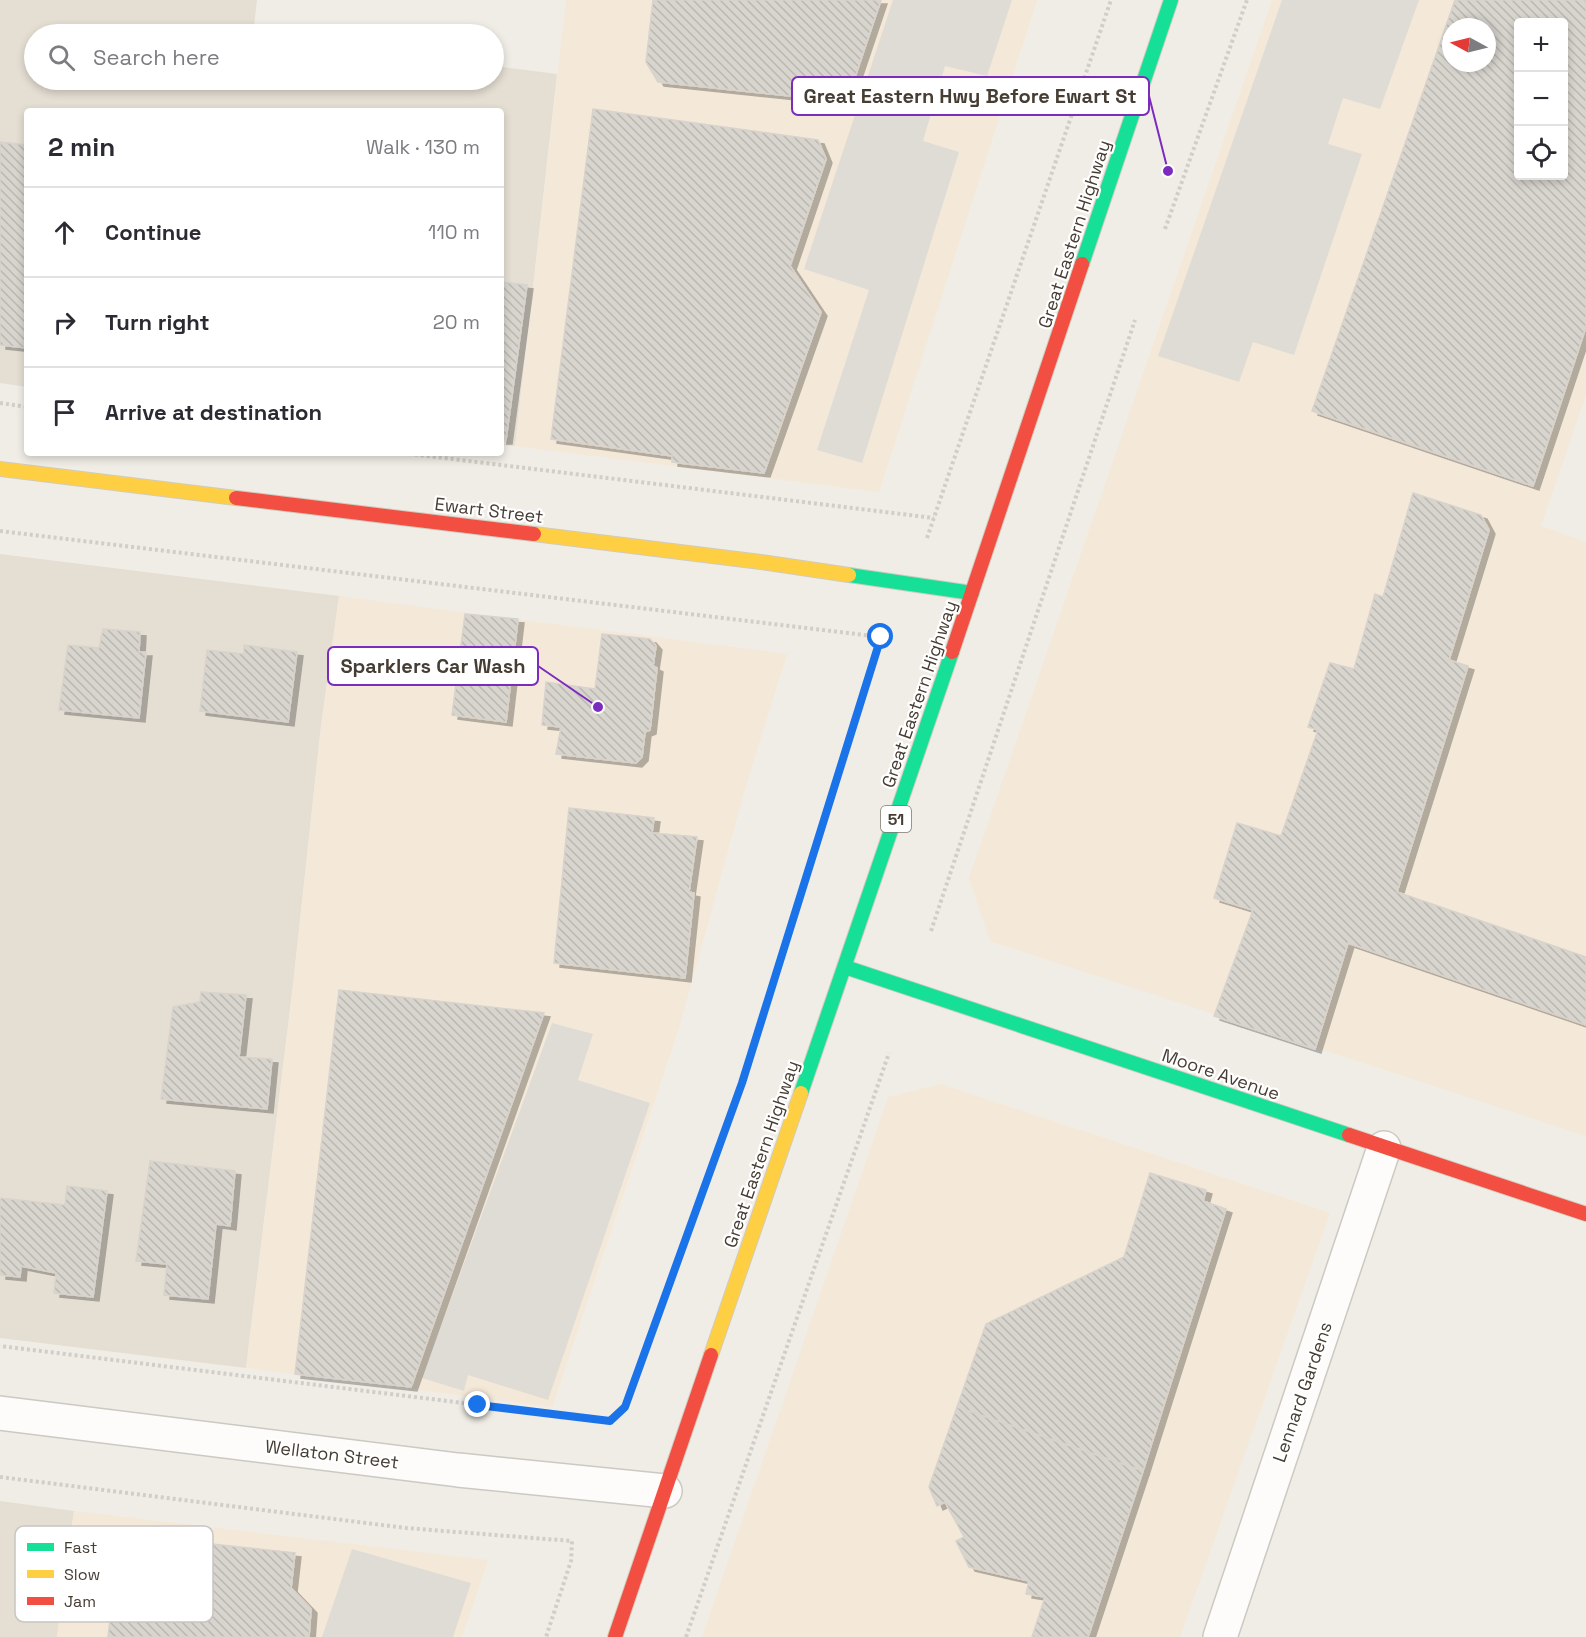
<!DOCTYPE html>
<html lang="en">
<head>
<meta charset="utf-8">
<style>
  :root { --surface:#fff; --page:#f2f2f3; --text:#2b2b33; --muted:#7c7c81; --line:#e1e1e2 }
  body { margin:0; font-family:"Space Grotesk",sans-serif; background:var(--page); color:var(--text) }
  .controls { position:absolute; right:18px; top:18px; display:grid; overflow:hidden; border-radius:6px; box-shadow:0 3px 9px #0003 }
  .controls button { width:54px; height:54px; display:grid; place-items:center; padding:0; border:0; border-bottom:2px solid var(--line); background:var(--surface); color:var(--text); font:30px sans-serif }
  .compass { position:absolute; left:1442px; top:18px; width:54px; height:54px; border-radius:50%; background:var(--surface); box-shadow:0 3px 9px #0003; rotate:277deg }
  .stop { position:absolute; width:18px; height:18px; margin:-14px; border:4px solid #1a73e8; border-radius:50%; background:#fff }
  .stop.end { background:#1a73e8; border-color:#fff; box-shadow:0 2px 6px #0008 }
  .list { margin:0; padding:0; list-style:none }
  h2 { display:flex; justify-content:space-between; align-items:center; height:78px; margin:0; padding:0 24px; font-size:26px }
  h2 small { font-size:20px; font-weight:400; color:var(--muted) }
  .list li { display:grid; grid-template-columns:39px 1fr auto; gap:18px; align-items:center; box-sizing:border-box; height:90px; padding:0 24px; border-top:2px solid var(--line) }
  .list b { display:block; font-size:22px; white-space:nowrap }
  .list em { font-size:20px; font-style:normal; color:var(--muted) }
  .icon { flex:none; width:33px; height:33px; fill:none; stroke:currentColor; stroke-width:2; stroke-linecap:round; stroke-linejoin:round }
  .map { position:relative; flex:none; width:1586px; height:1637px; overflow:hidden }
  .search { position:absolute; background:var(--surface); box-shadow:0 3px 9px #0003; left:24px; top:24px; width:480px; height:66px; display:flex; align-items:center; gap:15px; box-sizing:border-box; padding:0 21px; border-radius:33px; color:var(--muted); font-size:22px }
  .panel { position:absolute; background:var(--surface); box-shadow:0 3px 9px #0003; left:24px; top:108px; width:480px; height:348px; border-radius:6px }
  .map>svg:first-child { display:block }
  .residential { fill:#e5ded3 }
  .commercial { fill:#f4e8d8; fill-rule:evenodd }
  .parking { fill:#dfdcd6 }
  .building { fill:url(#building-back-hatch); stroke:#d8d3cc; stroke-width:1.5; fill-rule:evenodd; filter:url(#shadow) }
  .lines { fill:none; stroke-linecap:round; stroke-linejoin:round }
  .street-casing { stroke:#ccc9c3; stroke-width:36 }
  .fast-casing { stroke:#d1cbbe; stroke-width:16 }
  .slow-casing { stroke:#d1cbbe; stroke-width:16 }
  .jam-casing { stroke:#d1cbbe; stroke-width:16 }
  .path { stroke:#d1cdc9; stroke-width:4; stroke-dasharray:3 3; stroke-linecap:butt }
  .street { stroke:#fdfcfb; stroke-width:33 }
  .fast { stroke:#16e098; stroke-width:14 }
  .slow { stroke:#ffcf43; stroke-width:14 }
  .jam { stroke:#f24e42; stroke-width:14 }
  .route { stroke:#1a73e8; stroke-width:8 }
  .labels { text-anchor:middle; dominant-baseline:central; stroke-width:4.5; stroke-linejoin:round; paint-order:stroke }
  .shield { fill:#fff; stroke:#7e7770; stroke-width:1.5 }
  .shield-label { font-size:16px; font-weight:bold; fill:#463d33 }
  .street-label { font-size:18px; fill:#463d33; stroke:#fff }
  .key { fill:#fff; stroke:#c8c5c2; stroke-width:1.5 }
  .key-label { font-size:16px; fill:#463d33 }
  .leader { fill:none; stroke:#7b2cbf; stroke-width:2 }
  .callout-dot { fill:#7b2cbf; stroke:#fff; stroke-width:2 }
  .callout { fill:#fff; stroke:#7b2cbf; stroke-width:2 }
  .callout-label { font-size:20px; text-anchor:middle; font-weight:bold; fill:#463d33 }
</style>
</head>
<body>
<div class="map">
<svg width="1586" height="1637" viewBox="0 0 1586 1637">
  <defs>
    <pattern id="building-back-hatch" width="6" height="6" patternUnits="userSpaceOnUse" patternTransform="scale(1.5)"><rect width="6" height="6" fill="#d8d4ce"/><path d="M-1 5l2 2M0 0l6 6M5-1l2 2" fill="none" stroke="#bbb7b1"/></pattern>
    <filter id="shadow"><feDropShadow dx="6" dy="4" stdDeviation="0" flood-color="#0004"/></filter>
  </defs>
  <rect width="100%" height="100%" fill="#f0ede6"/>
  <g class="residential">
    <path d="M0 0H257L253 34H34V80H494V66L557 74 515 446 501 445V111H27V387L0 383Z"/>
    <path d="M0 554 339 596 321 726 293 985 246 1368 0 1338Z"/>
    <path d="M0 1501 74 1511 57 1637H0Z"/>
  </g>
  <g class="commercial">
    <path d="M566 0H1037L879 492 515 446Z"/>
    <path d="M1272 0H1586V395L1541 526 1586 542V1136L990 941 969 878ZM1518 22H1564V176H1518ZM1451 27H1487V63H1451Z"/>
    <path d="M339 596 787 654 747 782 679 1028 552 1407 246 1368 293 985 321 726Z"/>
    <path d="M941 1084 1330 1213 1180 1637H702L888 1097Z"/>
    <path d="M74 1511 488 1560 462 1637H57Z"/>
  </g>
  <g class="parking">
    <path d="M893 0H1012L987 76 945 66 923 141 959 152 862 463 817 450 869 290 804 269Z"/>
    <path d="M1282 0H1419L1380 109 1343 98 1328 144 1362 154 1294 355 1253 342 1239 382 1158 356Z"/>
    <path d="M552 1023 593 1034 578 1080 650 1103 548 1400 468 1375 464 1391 422 1378Z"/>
    <path d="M352 1549 471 1583 453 1637H322Z"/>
  </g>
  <g class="building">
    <path d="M653 0H881L854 80 828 100 658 82 646 62Z"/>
    <path d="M1455 0H1586V327L1533 486 1312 411ZM1518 22H1564V176H1518ZM1451 27H1487V63H1451Z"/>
    <path d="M593 109 818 140 826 159 790 266 821 312 764 473 672 462V456L551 439Z"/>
    <path d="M0 142 27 145V348L0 345Z"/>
    <path d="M501 282 527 285 506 440H501Z"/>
    <path d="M1413 493 1481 515 1489 530 1449 660 1468 666 1397 892 1586 957V1025L1348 943 1315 1049 1214 1016 1253 910 1214 898 1237 823 1281 836 1318 730 1308 727 1330 663 1354 669 1375 594 1383 597Z"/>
    <path d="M465 614 518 619 506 722 452 715Z"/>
    <path d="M103 629 140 632 139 652H146L139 718 59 710 68 645 99 648Z"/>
    <path d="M602 634 650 639 656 646 653 666 657 668 650 730 645 732 642 757 636 763 556 754 561 727 542 725 546 682 595 689Z"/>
    <path d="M244 645 297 652 288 722 200 711 207 650 244 654Z"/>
    <path d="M569 808 654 818 652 833 697 837 689 892 694 893 685 978 554 963Z"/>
    <path d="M339 990 544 1013 411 1387 295 1374Z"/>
    <path d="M201 992 246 995 239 1057 272 1059 267 1109 161 1099 173 1007 200 1002Z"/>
    <path d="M150 1161 235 1171 230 1226 216 1224 208 1299 164 1295 167 1264 136 1261Z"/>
    <path d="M1150 1173 1206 1190 1203 1201 1226 1209 1143 1471 957 1407 986 1324 1124 1257Z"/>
    <path d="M67 1186 107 1191 93 1297 54 1293 56 1273 21 1266 20 1277 0 1275V1198L65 1205Z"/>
    <path d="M957 1407 1143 1471 1088 1637H1032L1045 1597 1026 1594 1029 1581 969 1567 956 1541 964 1537 945 1502 937 1506 929 1487Z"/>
    <path d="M120 1534 295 1553 291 1588 311 1609 309 1637H108Z"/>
  </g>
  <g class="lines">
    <g class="street-casing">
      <g id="street">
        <path d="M0 1413 458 1470 665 1491"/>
        <path d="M1220 1637 1384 1148"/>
      </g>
    </g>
    <g class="fast-casing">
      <g id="fast">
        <path d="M1082 264 1171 0"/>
        <path d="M849 575 972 593"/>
        <path d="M845 967 1349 1135"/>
        <path d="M801 1093 952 652"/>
      </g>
    </g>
    <g class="slow-casing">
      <g id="slow">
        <path d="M0 469 236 498"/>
        <path d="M534 534 761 562 849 575"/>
        <path d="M711 1355 801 1093"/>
      </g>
    </g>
    <g class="jam-casing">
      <g id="jam">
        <path d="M236 498 534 534"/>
        <path d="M952 652 1082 264"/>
        <path d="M1349 1135 1586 1214"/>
        <path d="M615 1637 711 1355"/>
      </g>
    </g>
    <g class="path">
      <path d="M1165 229 1247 0"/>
      <path d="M0 403 27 407"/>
      <path d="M403 453 934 518"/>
      <path d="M0 531 881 637 742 1083 625 1407 610 1421 0 1346"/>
      <path d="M927 538 1111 0"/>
      <path d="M931 931 1135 320"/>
      <path d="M0 1477 406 1528 572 1541 571 1561 546 1637"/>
      <path d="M686 1637 889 1053"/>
    </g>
    <use href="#street" class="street"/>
    <use href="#fast" class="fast"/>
    <use href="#slow" class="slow"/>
    <use href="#jam" class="jam"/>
  </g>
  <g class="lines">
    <path class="route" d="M478 1405 610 1421 625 1407 742 1083 881 637"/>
  </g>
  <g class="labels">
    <rect class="shield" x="881" y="806" width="30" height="26" rx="4.5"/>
    <g class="shield-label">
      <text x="896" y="819">51</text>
    </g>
    <g class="street-label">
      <text transform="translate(1074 234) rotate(-72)">Great Eastern Highway</text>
      <text transform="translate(489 510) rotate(7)">Ewart Street</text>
      <text transform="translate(919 694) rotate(-71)">Great Eastern Highway</text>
      <text transform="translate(1221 1074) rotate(19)">Moore Avenue</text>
      <text transform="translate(761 1154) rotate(-71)">Great Eastern Highway</text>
      <text transform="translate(1302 1392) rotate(-71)">Lennard Gardens</text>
      <text transform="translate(332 1454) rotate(7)">Wellaton Street</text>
    </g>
  </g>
  <rect x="15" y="1526" width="198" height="96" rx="9" class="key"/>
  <rect x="27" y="1543" width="27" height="8" fill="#16e098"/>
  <rect x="27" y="1570" width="27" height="8" fill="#ffcf43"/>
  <rect x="27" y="1597" width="27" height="8" fill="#f24e42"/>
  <g class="key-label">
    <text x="64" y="1553">Fast</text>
    <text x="64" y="1580">Slow</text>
    <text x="64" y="1607">Jam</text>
  </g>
  <path class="leader" d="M1168 171L1149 96M598 707L538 666"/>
  <g class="callout-dot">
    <circle cx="1168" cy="171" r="6"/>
    <circle cx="598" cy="707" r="6"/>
  </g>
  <g class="callout">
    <rect x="792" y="77" width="357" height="38" rx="6"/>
    <rect x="328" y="647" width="210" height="38" rx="6"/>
  </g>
  <g class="callout-label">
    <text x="970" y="103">Great Eastern Hwy Before Ewart St</text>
    <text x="433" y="673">Sparklers Car Wash</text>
  </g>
</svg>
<div class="controls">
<button>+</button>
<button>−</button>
<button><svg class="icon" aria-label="locate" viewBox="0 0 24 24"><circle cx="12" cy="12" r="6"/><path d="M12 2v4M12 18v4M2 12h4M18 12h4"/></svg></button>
</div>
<svg class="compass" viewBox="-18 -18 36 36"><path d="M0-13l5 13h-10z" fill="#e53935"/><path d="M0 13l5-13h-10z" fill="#7c7c81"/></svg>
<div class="stop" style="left:881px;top:637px"></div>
<div class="stop end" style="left:478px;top:1405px"></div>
<div class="search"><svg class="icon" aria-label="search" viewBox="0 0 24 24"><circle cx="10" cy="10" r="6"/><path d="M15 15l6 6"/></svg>Search here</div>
<section class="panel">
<h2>2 min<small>Walk · 130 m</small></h2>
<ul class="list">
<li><svg class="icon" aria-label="ahead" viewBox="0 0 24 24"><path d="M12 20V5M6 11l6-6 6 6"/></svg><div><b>Continue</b></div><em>110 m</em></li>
<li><svg class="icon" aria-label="right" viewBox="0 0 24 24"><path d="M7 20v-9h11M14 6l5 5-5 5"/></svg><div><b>Turn right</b></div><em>20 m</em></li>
<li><svg class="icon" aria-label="arrive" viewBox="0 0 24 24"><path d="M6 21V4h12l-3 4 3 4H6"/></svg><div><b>Arrive at destination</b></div></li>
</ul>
</section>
</div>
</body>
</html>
